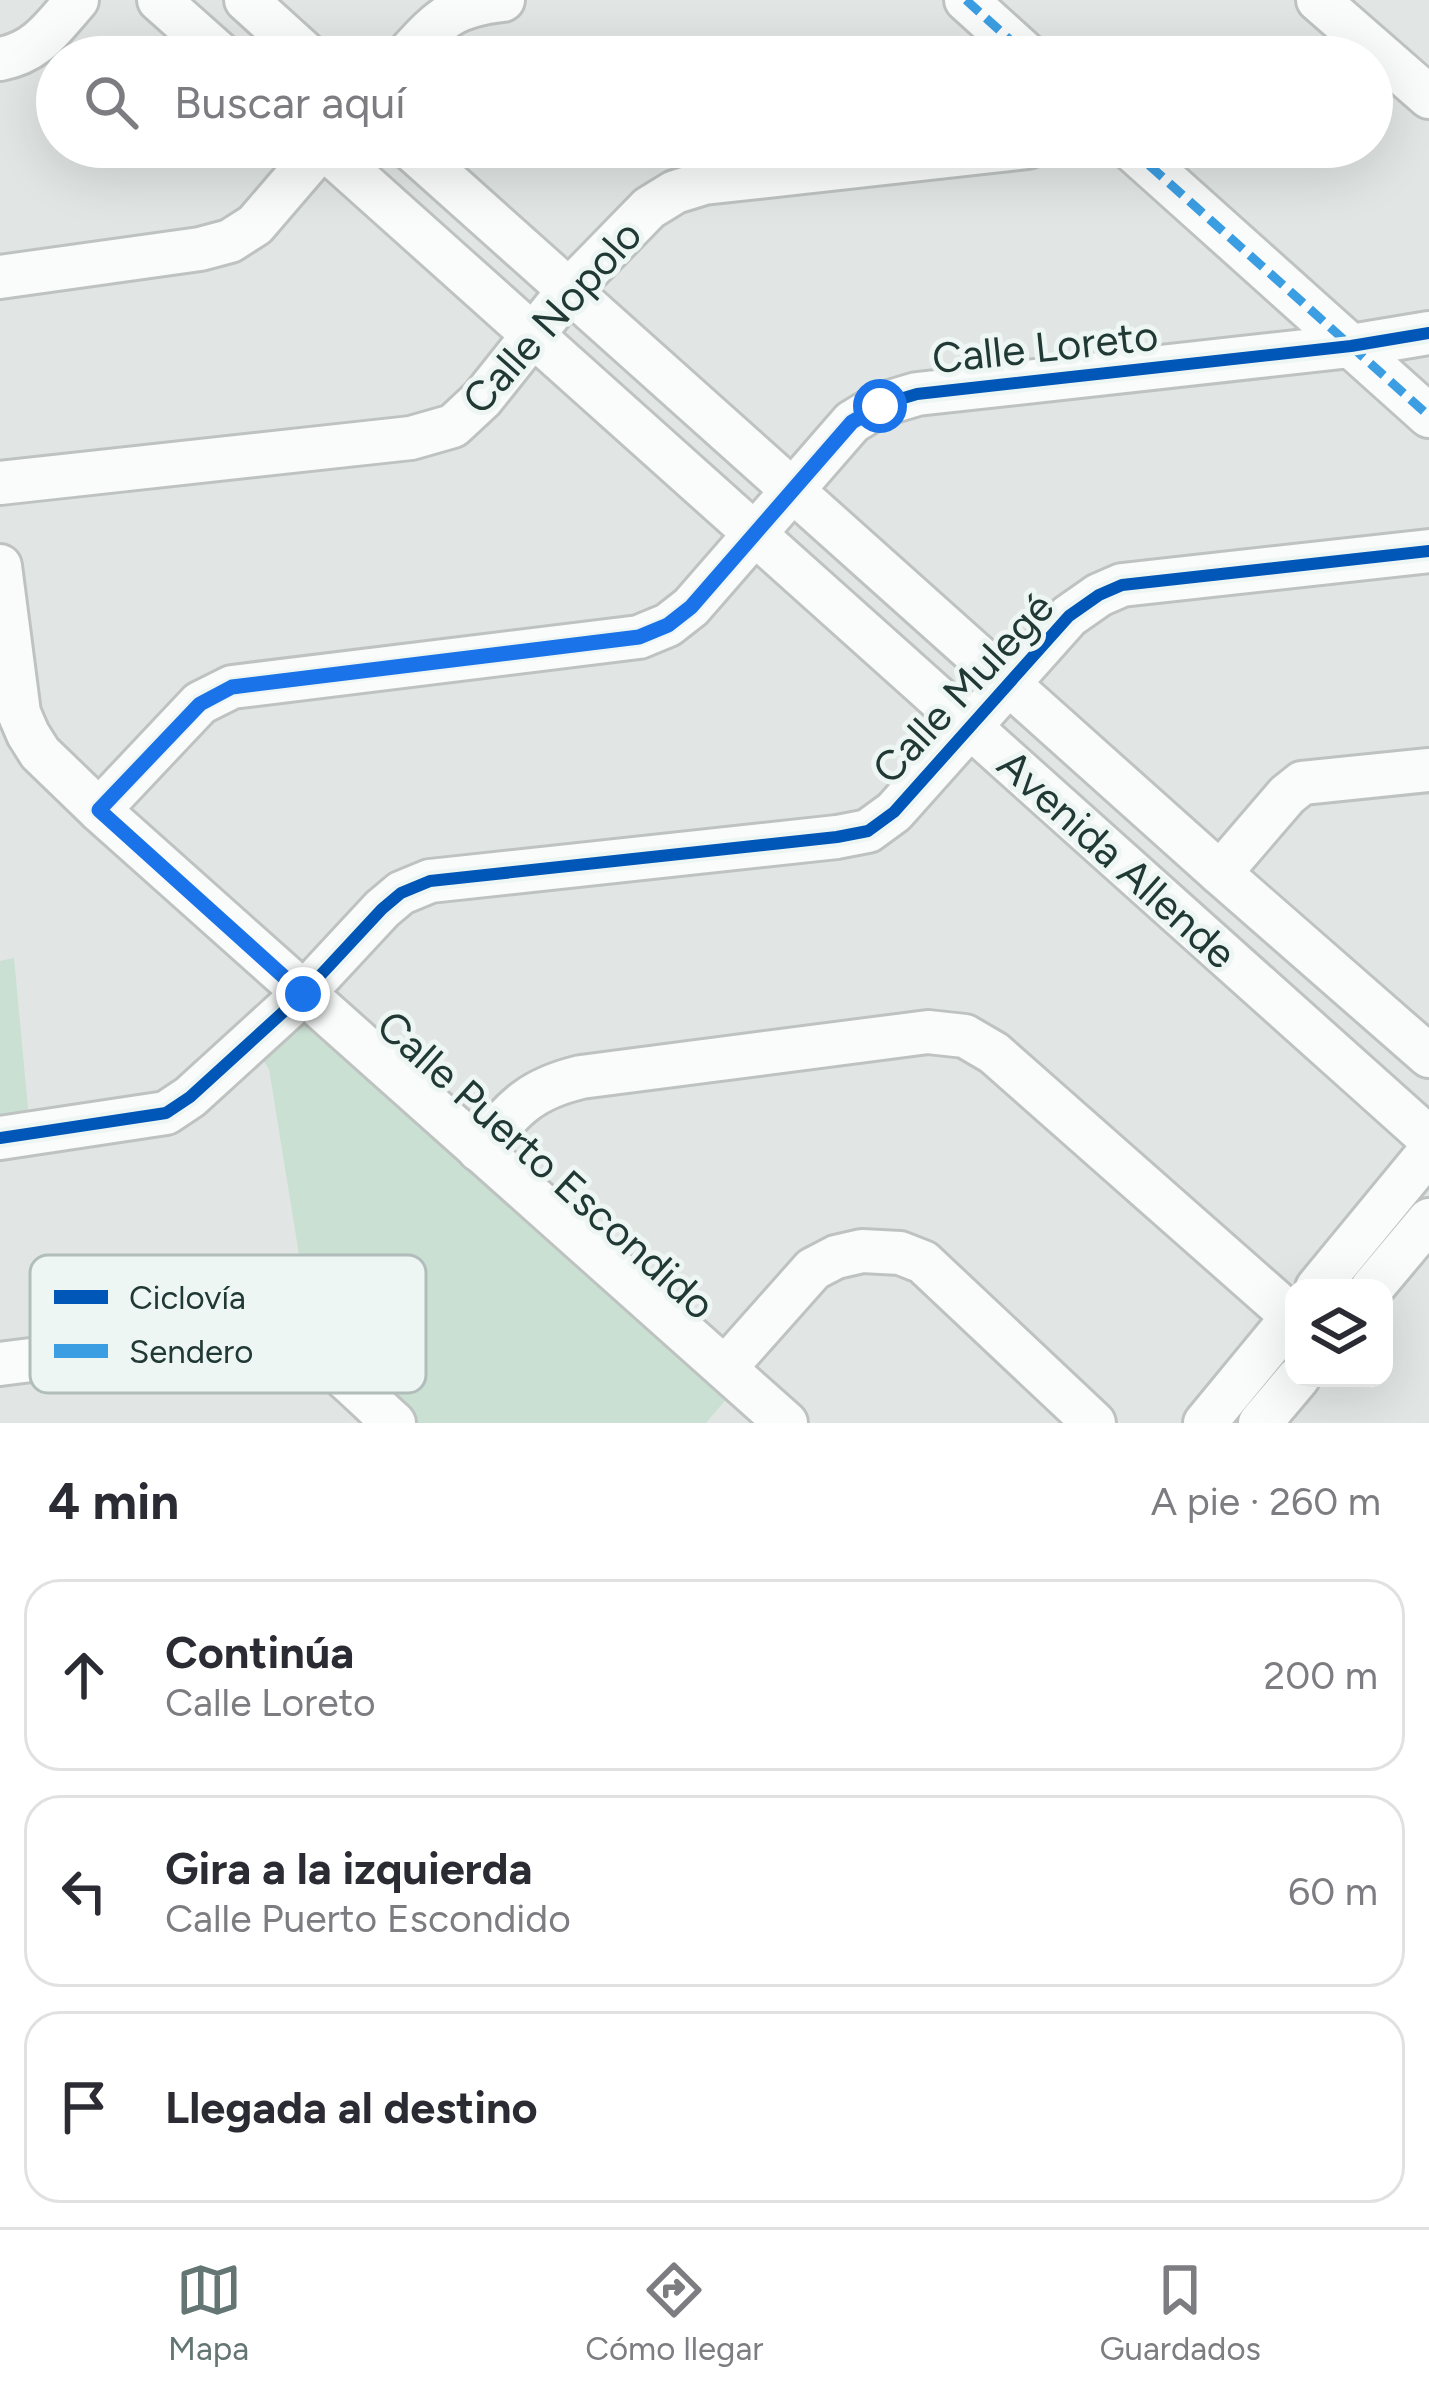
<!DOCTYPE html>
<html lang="es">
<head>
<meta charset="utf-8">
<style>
  :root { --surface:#fff; --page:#f2f2f3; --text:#2b2b33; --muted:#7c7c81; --line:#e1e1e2; --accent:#647673 }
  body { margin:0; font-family:Figtree,sans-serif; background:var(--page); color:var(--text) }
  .controls { position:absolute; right:36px; bottom:36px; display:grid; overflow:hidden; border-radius:24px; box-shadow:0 12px 48px #0002 }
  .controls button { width:108px; height:108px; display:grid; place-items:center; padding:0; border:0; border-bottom:3px solid var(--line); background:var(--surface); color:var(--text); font:60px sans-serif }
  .stop { position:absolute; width:36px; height:36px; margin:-27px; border:9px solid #1a73e8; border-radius:50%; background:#fff }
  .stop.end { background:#1a73e8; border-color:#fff; box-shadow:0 3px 12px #0008 }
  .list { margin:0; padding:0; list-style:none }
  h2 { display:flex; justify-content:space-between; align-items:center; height:156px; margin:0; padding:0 48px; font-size:51px }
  h2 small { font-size:39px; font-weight:400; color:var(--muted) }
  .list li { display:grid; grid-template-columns:78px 1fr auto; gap:36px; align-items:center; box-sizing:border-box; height:192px; margin:0 24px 24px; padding:0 24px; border:3px solid var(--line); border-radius:36px }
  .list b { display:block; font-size:45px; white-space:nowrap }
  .list p { margin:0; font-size:39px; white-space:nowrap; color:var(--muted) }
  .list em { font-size:39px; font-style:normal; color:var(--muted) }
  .icon { flex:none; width:66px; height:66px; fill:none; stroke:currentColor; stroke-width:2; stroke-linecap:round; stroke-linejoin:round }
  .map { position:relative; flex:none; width:1429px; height:1423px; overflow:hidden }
  .search { position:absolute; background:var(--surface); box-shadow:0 12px 48px #0002; left:36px; right:36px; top:36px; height:132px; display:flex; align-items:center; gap:30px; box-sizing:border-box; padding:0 42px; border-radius:66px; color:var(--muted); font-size:45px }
  .sheet { height:804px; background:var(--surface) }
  nav { display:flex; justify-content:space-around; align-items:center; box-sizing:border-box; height:168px; border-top:3px solid var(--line); background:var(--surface); font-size:33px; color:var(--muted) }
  nav a { display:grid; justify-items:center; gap:6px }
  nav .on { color:var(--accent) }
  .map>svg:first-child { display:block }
  .green { fill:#c9e0d3 }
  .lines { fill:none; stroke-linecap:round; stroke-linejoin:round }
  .minor-casing { stroke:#bec3c2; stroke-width:48 }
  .minor { stroke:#fafbfb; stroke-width:42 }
  .quiet { stroke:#3c9ee2; stroke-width:9; stroke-dasharray:18 9; stroke-linecap:butt }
  .cycleway-casing { stroke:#eef6f3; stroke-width:20 }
  .cycleway { stroke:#0057b8; stroke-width:12 }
  .route { stroke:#1a73e8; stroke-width:15 }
  .labels { text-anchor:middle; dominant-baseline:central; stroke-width:10; stroke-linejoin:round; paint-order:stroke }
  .street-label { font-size:42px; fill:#203935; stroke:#eef6f3 }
  .key { fill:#eef6f3; stroke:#b0bdba; stroke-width:3 }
  .key-label { font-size:33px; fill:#203935 }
</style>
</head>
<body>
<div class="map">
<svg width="1429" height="1423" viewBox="0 0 1429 1423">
  <rect width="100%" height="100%" fill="#e1e6e5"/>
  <g class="green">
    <path d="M14 958 30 1130 0 1134V961Z"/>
    <path d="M300 1019 730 1395 706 1423H398L305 1341 307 1304 269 1069 262 1059Z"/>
  </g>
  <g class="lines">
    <g class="minor-casing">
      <g id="minor">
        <path d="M159 0 223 57"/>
        <path d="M246 0 309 57"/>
        <path d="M966 0 1029 57"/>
        <path d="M1318 0 1429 97"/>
        <path d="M405 57C439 20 450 6 503 0"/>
        <path d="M0 59C38 52 53 27 77 0"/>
        <path d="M323 147 1429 1138"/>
        <path d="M409 147 1220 873 1429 1056"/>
        <path d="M1129 147 1429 416"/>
        <path d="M0 277 200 249 230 241 255 225 322 147"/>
        <path d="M0 483 411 438 453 426 482 399 568 291 649 208 675 192 704 183 1028 147"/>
        <path d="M0 566 19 713 28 734 40 753 99 810 786 1423"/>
        <path d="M99 810 200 703 232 687 639 637 668 625 691 607 852 422 880 405 917 394 1351 346 1429 333"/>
        <path d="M1220 873 1287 795 1302 783 1429 770"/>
        <path d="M0 1138 166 1113 190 1097 303 994 382 909 401 893 430 881 837 837 868 831 894 812 1069 616 1099 595 1122 585 1429 551"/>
        <path d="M479 1150C514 1109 527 1090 581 1077L928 1032 965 1036 994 1053 1293 1317"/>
        <path d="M1317 1288 1429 1152"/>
        <path d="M1372 1288 1429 1220"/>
        <path d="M0 1364 237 1334C253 1333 270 1333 286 1339 325 1352 363 1396 394 1423"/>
        <path d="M725 1368 813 1269 836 1257 862 1251 900 1253 923 1262 1094 1423"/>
        <path d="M1205 1423 1294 1315"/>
        <path d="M1260 1423 1298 1378"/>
      </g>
    </g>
    <use href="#minor" class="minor"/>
    <g class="quiet">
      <path d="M966 0 1029 57"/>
      <path d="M1129 147 1429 416"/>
    </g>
    <g class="cycleway-casing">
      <g id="cycleway">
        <path d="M99 810 200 703 232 687 639 637 668 625 691 607 852 422 880 405 917 394 1351 346 1429 333"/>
        <path d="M0 1138 166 1113 190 1097 303 994 382 909 401 893 430 881 837 837 868 831 894 812 1069 616 1099 595 1122 585 1429 551"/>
      </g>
    </g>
    <use href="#cycleway" class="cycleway"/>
  </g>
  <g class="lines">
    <path class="route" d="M303 994 99 810 200 704 232 687 639 637 668 625 691 607 852 422 880 406"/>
  </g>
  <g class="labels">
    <g class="street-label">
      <text transform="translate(552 317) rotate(-48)">Calle Nopolo</text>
      <text transform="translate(1045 347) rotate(-6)">Calle Loreto</text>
      <text transform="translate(963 688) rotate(-47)">Calle Mulegé</text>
      <text transform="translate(1117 859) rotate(42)">Avenida Allende</text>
      <text transform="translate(546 1165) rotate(42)">Calle Puerto Escondido</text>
    </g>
  </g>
  <rect x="30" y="1255" width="396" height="138" rx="18" class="key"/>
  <rect x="54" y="1290" width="54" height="14" fill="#0057b8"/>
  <rect x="54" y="1344" width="54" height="14" fill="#3c9ee2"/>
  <g class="key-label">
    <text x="129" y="1309">Ciclovía</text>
    <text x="129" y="1363">Sendero</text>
  </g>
</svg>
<div class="controls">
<button><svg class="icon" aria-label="layers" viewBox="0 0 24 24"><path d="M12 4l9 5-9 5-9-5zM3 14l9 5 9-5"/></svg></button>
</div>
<div class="stop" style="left:880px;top:406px"></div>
<div class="stop end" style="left:303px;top:994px"></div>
<div class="search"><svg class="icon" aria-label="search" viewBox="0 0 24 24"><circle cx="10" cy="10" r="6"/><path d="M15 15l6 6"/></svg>Buscar aquí</div>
</div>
<section class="sheet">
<h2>4 min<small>A pie · 260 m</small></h2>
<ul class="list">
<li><svg class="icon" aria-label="ahead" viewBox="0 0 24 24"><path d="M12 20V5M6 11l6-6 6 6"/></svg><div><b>Continúa</b><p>Calle Loreto</p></div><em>200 m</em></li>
<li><svg class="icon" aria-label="left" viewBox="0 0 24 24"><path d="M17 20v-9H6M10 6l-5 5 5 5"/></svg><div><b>Gira a la izquierda</b><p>Calle Puerto Escondido</p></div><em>60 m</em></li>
<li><svg class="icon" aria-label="arrive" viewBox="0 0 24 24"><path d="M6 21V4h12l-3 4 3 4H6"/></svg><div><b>Llegada al destino</b></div></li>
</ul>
</section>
<nav>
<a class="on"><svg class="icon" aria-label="map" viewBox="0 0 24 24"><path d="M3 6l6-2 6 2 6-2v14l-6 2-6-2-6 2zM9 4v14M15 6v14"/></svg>Mapa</a>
<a><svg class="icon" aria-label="directions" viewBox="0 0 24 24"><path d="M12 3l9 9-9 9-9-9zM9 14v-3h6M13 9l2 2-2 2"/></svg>Cómo llegar</a>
<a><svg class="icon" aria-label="saved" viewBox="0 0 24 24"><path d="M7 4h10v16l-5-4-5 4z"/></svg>Guardados</a>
</nav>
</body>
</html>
